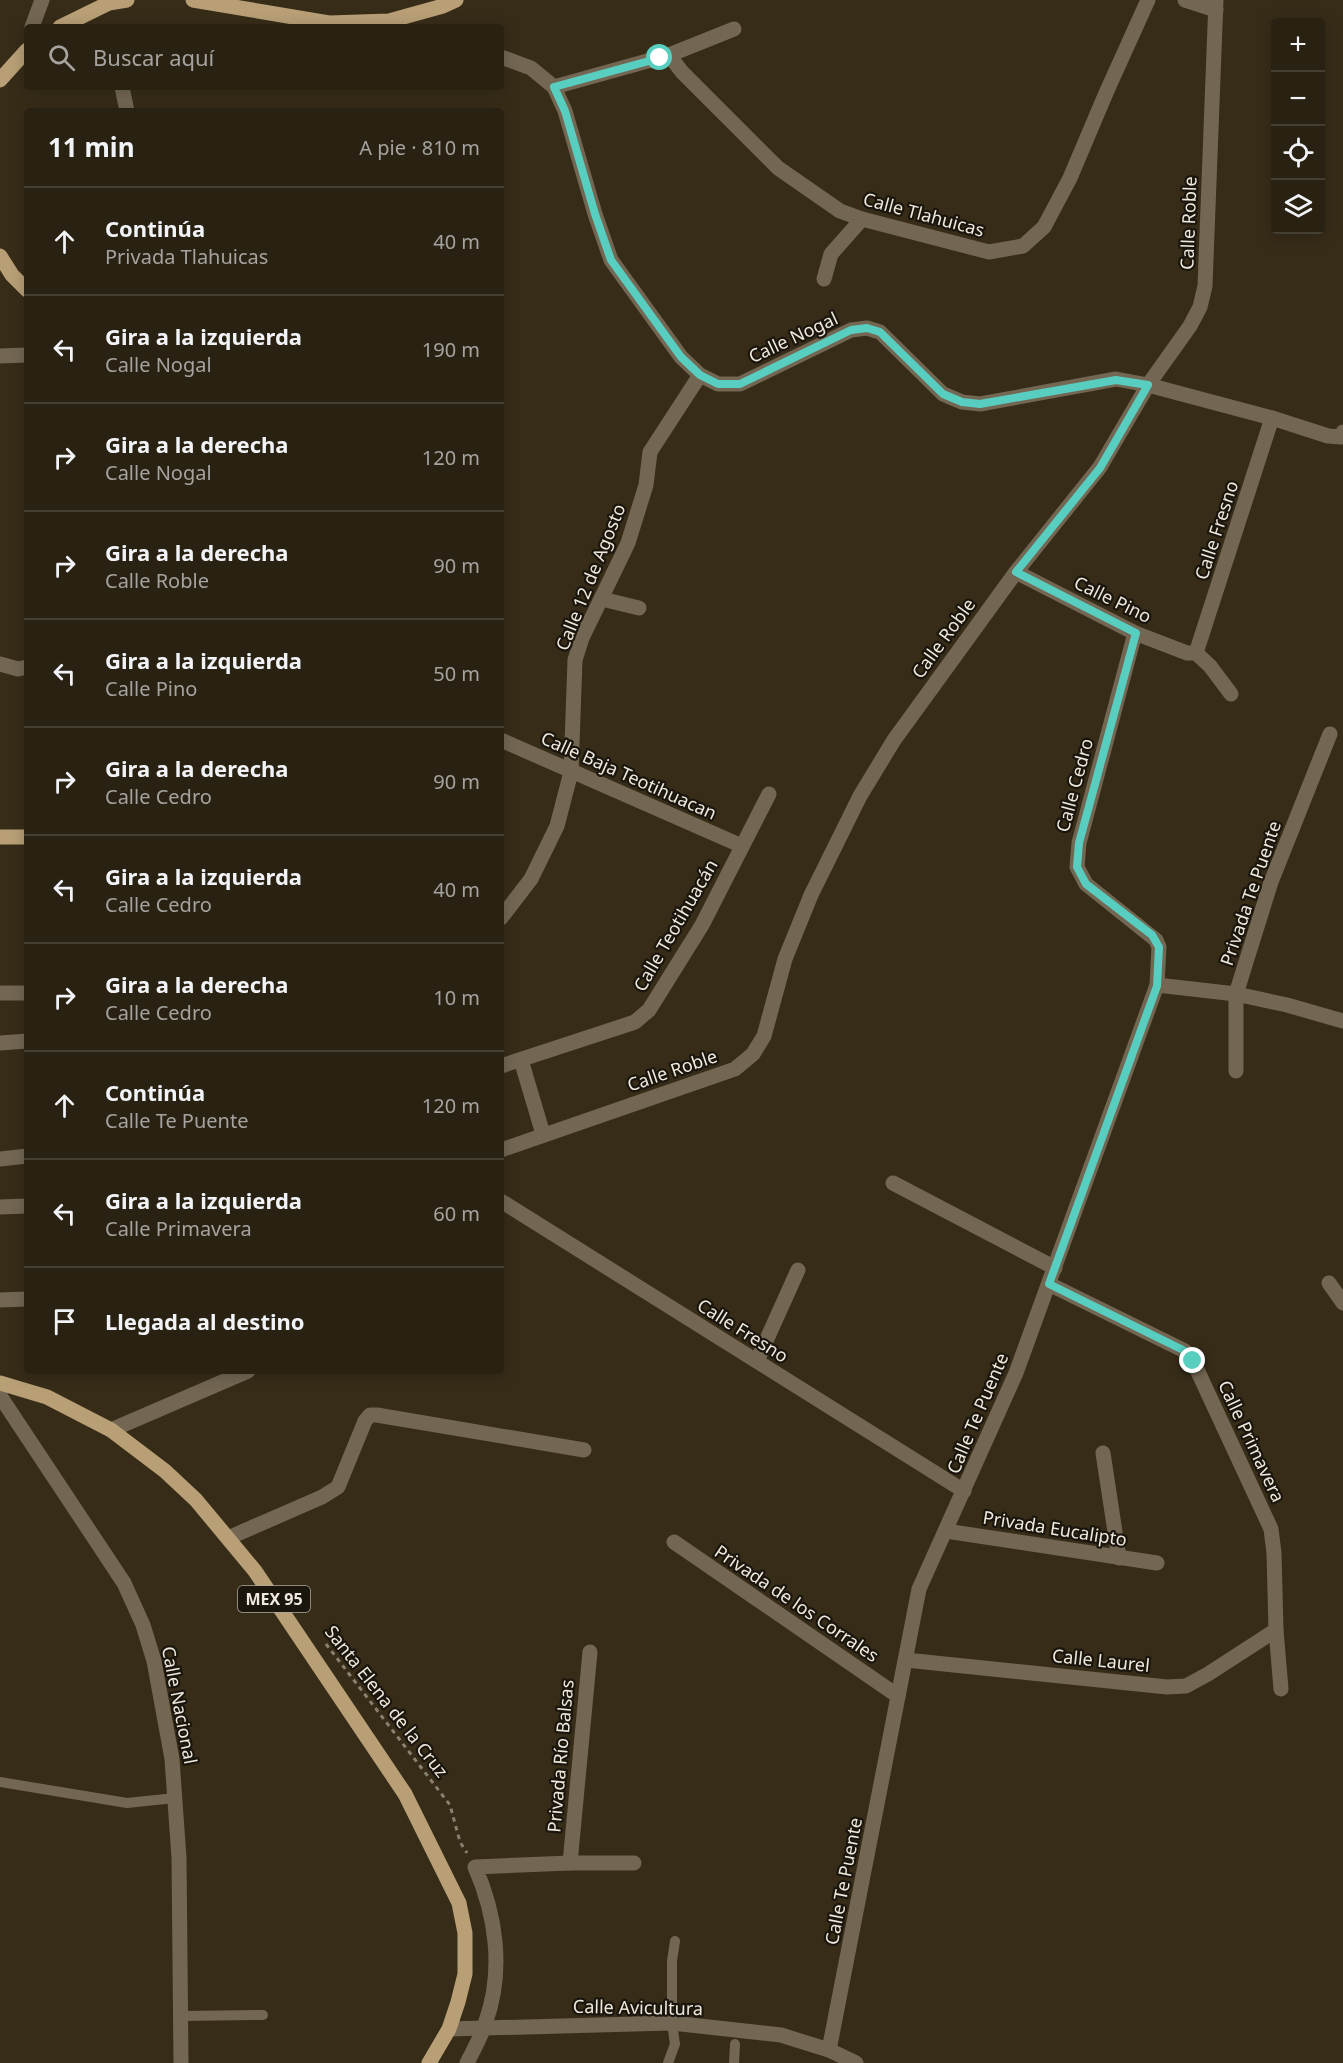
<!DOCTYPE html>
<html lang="es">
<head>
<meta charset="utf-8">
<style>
  :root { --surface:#292112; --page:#352e20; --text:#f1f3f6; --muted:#a5a39f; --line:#453e32 }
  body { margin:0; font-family:"Noto Sans",sans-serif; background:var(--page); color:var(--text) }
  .controls { position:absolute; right:18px; top:18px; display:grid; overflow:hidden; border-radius:6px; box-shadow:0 3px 15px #0003 }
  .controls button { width:54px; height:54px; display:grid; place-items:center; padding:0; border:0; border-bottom:2px solid var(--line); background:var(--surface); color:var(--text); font:30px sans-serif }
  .stop { position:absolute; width:18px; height:18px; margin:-14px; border:4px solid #58cec0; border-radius:50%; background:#fff }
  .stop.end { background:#58cec0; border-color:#fff; box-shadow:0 2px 6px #0008 }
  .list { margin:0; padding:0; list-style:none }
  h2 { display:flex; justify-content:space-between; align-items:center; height:78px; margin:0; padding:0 24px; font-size:26px }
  h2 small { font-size:20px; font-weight:400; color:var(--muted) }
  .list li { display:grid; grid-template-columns:39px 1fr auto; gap:18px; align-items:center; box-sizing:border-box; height:108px; padding:0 24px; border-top:2px solid var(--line) }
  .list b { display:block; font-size:22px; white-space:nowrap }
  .list p { margin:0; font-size:20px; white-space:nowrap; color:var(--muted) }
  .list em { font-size:20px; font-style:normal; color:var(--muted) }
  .icon { flex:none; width:33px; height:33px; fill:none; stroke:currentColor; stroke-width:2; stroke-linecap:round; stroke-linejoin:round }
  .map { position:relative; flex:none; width:1343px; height:2063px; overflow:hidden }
  .search { position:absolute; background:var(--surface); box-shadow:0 3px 15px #0003; left:24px; top:24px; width:480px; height:66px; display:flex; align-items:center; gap:15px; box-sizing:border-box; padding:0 21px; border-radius:6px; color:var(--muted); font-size:22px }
  .panel { position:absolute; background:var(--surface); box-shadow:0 3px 15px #0003; left:24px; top:108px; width:480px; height:1266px; border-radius:6px }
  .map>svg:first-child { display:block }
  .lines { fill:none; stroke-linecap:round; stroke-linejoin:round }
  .path { stroke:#89806f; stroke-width:3; stroke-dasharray:4.5 4.5; stroke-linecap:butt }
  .service { stroke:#736753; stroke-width:10 }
  .minor { stroke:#736753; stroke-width:15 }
  .primary { stroke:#b89f76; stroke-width:15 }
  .route { stroke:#58cec0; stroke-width:8 }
  .labels { text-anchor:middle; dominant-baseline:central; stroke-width:4.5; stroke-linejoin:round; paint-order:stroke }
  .shield { fill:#1a160d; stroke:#afa99e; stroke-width:1.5 }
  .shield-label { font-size:16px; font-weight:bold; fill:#efe8dc }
  .street-label { font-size:18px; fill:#efe8dc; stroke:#1a160d }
</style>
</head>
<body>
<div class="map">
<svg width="1343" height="2063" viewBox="0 0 1343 2063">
  <rect width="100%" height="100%" fill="#372c18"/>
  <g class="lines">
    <path class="path" d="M326 1644 450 1805 460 1842 467 1853"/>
    <g class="service">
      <path d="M0 1782 127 1803 175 1798"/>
      <path d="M181 2016 263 2015"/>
      <path d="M668 2063 675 2044 672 2023V1961L675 1941"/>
      <path d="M734 2063 735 2044"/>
    </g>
    <g class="minor">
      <path d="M1185 0 1216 10"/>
      <path d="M32 27 42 0"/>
      <path d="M669 55 682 72 778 168 840 211 862 219 989 252 1023 246 1044 227 1070 178 1106 93 1148 0"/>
      <path d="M501 57 531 68 554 87 565 111 595 214 611 260 681 357 700 375 718 384H740L851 330 867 328 880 332 943 394 962 402 980 404 1116 379 1148 385 1272 418 1328 436 1341 437 1343 432"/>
      <path d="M122 87 127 111"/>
      <path d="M554 87 669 55 734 29"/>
      <path d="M824 279 831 254 862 219"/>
      <path d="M0 356 27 355"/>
      <path d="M1016 572 1135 633 1187 653H1196"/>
      <path d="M602 599 639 608"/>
      <path d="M1196 653 1272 418"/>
      <path d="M1196 653 1210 666 1231 694"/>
      <path d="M0 664 18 669 27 667"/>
      <path d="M501 740 742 846"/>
      <path d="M501 918 531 879 557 826 571 772 575 660 582 638 628 543 646 485 650 452 700 375"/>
      <path d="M1157 985 1236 994 1287 1005 1343 1021"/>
      <path d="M0 993H27"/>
      <path d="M0 1043 27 1041"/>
      <path d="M521 1060 543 1134"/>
      <path d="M501 1066 635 1022 649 1010 702 925 769 794"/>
      <path d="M1236 1071V994L1271 882 1330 734"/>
      <path d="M501 1150 735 1069 753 1054 764 1036 785 959 811 895 860 796 894 740 1016 572 1100 467 1148 385 1190 326 1200 307 1205 286 1216 0"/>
      <path d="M0 1159 27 1156"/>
      <path d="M893 1183 1055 1268"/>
      <path d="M501 1201 964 1491"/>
      <path d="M0 1207 27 1206"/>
      <path d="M1329 1283 1343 1303"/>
      <path d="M1049 1284 1185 1351 1193 1361 1271 1529 1274 1553 1276 1630 1281 1689"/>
      <path d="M0 1300 27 1299"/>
      <path d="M757 1361 798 1270"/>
      <path d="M0 1396 124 1583 143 1625 154 1661 172 1759 179 1858 181 2063"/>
      <path d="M111 1430 248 1371"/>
      <path d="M1103 1453 1119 1558"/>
      <path d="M946 1531 1157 1563"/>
      <path d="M228 1538 322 1497 338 1487 365 1421 370 1415H377L584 1450"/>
      <path d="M674 1542 898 1696"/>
      <path d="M906 1660 1167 1687 1186 1686 1208 1674 1276 1630"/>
      <path d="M570 1863 590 1652"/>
      <path d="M449 2029 672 2023 781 2035 829 2050 856 2063"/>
      <path d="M829 2050 919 1589 1016 1373 1157 985 1159 947 1156 940 1086 884 1077 867 1079 843 1135 633"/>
      <path d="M467 2063C474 2049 482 2035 486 2021 504 1970 496 1915 475 1867L570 1863H634"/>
    </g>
    <g class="primary">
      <path d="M193 0 329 23 389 21 443 6 456 0"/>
      <path d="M60 27 109 3 127 0"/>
      <path d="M0 80 27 50"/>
      <path d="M0 256 12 275 27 290"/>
      <path d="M0 837H27"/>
      <path d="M0 1383 47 1397 111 1430 165 1471 196 1500 255 1571 405 1794 459 1903 465 1933V1974L458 2002 449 2029 429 2063"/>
    </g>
  </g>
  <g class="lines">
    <path class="route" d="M660 58 554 87 565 111 595 214 611 260 681 357 700 375 718 384H740L851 330 867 328 880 332 943 394 962 402 980 404 1116 380 1148 385 1100 468 1016 572 1136 633 1079 843 1077 867 1086 884 1152 935 1159 947 1157 986 1049 1284 1185 1351 1193 1361"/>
  </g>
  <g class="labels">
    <rect class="shield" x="238" y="1586" width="72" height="26" rx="4.5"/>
    <g class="shield-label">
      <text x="274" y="1599">MEX 95</text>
    </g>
    <g class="street-label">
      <text transform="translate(924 214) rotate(15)">Calle Tlahuicas</text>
      <text transform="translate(1188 223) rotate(-88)">Calle Roble</text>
      <text transform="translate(793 337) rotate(-25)">Calle Nogal</text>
      <text transform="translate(1216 530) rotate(-72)">Calle Fresno</text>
      <text transform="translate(590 577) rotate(-68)">Calle 12 de Agosto</text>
      <text transform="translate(1113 599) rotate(26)">Calle Pino</text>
      <text transform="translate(943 638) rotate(-54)">Calle Roble</text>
      <text transform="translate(629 775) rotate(24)">Calle Baja Teotihuacan</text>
      <text transform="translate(1074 785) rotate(-75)">Calle Cedro</text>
      <text transform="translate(1250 893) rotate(-71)">Privada Te Puente</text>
      <text transform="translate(675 925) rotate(-60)">Calle Teotihuacán</text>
      <text transform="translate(672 1070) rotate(-19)">Calle Roble</text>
      <text transform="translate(743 1330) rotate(32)">Calle Fresno</text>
      <text transform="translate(977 1413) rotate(-67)">Calle Te Puente</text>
      <text transform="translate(1252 1441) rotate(65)">Calle Primavera</text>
      <text transform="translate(1055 1528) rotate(9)">Privada Eucalipto</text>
      <text transform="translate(797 1603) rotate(34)">Privada de los Corrales</text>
      <text transform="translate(1101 1660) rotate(6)">Calle Laurel</text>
      <text transform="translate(387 1701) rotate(52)">Santa Elena de la Cruz</text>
      <text transform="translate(180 1705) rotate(79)">Calle Nacional</text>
      <text transform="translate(560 1756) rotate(-85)">Privada Río Balsas</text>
      <text transform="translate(843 1881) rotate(-79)">Calle Te Puente</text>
      <text transform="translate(638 2007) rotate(1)">Calle Avicultura</text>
    </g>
  </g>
</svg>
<div class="controls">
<button>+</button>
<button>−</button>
<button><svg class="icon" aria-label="locate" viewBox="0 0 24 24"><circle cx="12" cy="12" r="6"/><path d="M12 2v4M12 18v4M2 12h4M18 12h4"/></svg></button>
<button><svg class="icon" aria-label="layers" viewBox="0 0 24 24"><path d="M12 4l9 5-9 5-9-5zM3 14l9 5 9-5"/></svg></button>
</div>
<div class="stop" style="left:660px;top:58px"></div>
<div class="stop end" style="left:1193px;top:1361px"></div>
<div class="search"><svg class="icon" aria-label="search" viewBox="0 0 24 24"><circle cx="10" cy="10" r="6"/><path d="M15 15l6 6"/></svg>Buscar aquí</div>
<section class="panel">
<h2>11 min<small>A pie · 810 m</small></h2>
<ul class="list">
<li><svg class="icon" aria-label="ahead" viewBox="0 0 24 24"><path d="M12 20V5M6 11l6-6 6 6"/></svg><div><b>Continúa</b><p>Privada Tlahuicas</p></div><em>40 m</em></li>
<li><svg class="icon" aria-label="left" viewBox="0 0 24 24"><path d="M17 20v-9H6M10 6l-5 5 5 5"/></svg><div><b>Gira a la izquierda</b><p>Calle Nogal</p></div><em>190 m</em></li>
<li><svg class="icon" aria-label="right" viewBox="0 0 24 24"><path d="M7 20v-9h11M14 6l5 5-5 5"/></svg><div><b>Gira a la derecha</b><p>Calle Nogal</p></div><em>120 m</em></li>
<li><svg class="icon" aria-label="right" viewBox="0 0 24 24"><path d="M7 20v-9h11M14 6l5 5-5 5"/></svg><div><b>Gira a la derecha</b><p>Calle Roble</p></div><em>90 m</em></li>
<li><svg class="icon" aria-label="left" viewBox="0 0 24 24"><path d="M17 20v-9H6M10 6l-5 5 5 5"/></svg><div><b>Gira a la izquierda</b><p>Calle Pino</p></div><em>50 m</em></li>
<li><svg class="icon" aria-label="right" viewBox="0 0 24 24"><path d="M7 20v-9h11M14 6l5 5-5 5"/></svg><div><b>Gira a la derecha</b><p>Calle Cedro</p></div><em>90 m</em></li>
<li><svg class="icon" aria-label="left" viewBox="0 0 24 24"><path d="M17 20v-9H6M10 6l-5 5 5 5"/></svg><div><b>Gira a la izquierda</b><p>Calle Cedro</p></div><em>40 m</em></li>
<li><svg class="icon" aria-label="right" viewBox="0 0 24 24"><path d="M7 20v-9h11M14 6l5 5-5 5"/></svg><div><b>Gira a la derecha</b><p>Calle Cedro</p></div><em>10 m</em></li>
<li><svg class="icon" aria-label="ahead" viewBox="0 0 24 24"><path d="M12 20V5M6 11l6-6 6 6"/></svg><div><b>Continúa</b><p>Calle Te Puente</p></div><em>120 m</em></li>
<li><svg class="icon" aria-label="left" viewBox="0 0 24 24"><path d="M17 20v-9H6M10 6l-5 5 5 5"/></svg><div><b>Gira a la izquierda</b><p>Calle Primavera</p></div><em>60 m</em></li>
<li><svg class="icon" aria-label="arrive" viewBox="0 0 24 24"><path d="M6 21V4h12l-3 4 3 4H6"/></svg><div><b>Llegada al destino</b></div></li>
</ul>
</section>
</div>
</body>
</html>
